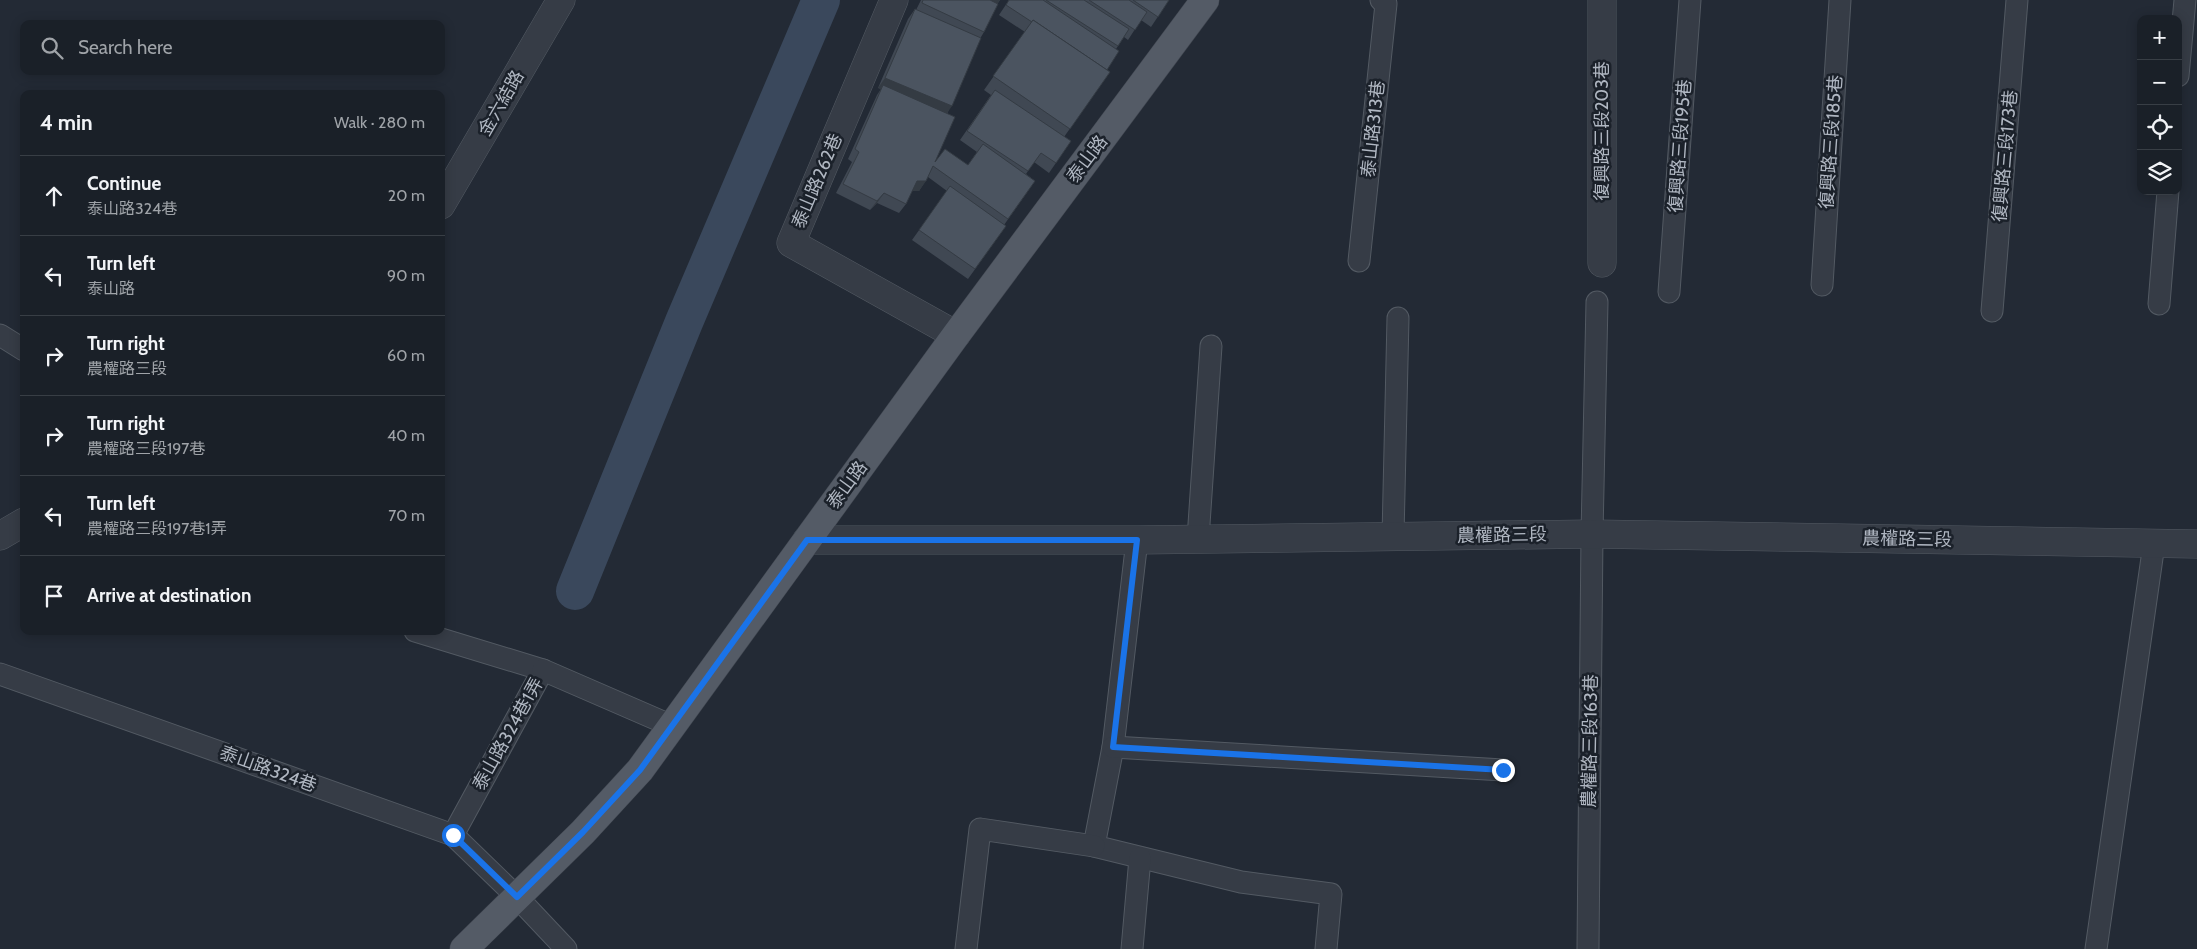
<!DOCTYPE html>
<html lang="en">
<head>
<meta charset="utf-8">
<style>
  :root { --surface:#1a2028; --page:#272d34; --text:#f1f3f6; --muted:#9fa3a8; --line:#383e45 }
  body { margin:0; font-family:Cabin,"Noto Sans TC",sans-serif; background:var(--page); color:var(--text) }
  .controls { position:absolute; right:15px; top:15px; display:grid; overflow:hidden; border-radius:10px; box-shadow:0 2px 12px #0003 }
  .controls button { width:45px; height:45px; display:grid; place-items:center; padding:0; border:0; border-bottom:1px solid var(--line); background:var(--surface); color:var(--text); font:25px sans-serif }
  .stop { position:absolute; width:15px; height:15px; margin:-11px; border:4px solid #1a73e8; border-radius:50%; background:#fff }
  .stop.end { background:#1a73e8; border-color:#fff; box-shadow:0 1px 5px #0008 }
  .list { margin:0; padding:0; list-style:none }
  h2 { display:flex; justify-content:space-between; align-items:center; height:65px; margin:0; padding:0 20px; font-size:21px }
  h2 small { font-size:16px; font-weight:400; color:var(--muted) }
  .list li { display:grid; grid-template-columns:32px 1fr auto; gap:15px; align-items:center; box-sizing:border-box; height:80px; padding:0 20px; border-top:1px solid var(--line) }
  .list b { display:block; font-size:19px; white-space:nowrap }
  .list p { margin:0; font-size:16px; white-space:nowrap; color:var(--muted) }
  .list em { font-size:16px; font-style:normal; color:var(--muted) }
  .icon { flex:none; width:28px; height:28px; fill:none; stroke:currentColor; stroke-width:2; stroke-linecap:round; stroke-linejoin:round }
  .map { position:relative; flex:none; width:2197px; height:949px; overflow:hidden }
  .search { position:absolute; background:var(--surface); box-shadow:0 2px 12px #0003; left:20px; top:20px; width:425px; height:55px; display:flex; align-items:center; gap:12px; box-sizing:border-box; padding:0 18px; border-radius:10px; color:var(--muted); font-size:19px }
  .panel { position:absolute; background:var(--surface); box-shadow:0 2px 12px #0003; left:20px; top:90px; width:425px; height:545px; border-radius:10px }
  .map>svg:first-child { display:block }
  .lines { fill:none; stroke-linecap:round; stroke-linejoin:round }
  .canal { stroke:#3a485c; stroke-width:38 }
  .service-casing { stroke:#535a63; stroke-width:23 }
  .minor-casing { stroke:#535a63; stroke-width:29 }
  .primary-casing { stroke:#3f454f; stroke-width:29 }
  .service { stroke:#363c46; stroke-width:21 }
  .minor { stroke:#363c46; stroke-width:28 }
  .primary { stroke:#545b66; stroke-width:28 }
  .wall { fill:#404853 }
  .shaded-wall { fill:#343b43 }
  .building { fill:#4b5460; stroke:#343b43 }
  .route { stroke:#1a73e8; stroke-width:6 }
  .labels { text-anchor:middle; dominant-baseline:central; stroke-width:5; stroke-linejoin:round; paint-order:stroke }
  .street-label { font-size:18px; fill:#b0b7c2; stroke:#1b212a }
</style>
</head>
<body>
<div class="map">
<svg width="2197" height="949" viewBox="0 0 2197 949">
  <rect width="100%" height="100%" fill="#232a35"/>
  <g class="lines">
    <path class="canal" d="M575 591 684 322 821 0"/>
    <g class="service-casing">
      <g id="service">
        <path d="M2178 76 2185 0"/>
        <path d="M1359 261 1386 4 1381 0"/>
        <path d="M1822 285 1840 0"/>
        <path d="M1669 292 1690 0"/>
        <path d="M2159 304 2168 191"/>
        <path d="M1992 311 2017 0"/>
        <path d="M0 335 24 350"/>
        <path d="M1393 536 1398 318"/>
        <path d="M1198 539 1211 346"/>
        <path d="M1137 540 1113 747 1094 846 1241 882 1331 894 1326 949"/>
        <path d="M415 631 543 670 453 835"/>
        <path d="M543 670 672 726"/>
        <path d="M0 674 453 835 517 897 566 949"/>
        <path d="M1113 747 1503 770"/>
        <path d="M966 949 980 829 1094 846"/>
        <path d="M1132 949 1140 858"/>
        <path d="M1588 949 1592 534 1597 302"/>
        <path d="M2096 949 2154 544"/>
      </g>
    </g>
    <g class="minor-casing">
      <g id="minor">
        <path d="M894 0 791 243 956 335"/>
        <path d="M441 205 561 0"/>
        <path d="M1602 263V0"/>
        <path d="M0 536 24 522"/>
        <path d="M807 540H1137L1592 534 2197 544"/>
      </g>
    </g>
    <g class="primary-casing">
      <path id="primary" d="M464 949 583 832 640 770 956 335 1205 0"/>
    </g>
    <use href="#service" class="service"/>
    <use href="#minor" class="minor"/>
    <use href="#primary" class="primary"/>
  </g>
  <path class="wall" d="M921 0H1000L998 3 984 32 981 37 947 114 935 162 968 165 977 152 960 140 991 95 984 90 1025 32 999 15 1009 0H1169L1151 27 1141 20 1128 40 1124 37 1116 49 1107 70 1110 72 1064 137 1071 141 1049 173 1034 162 1026 174 1035 181 1004 225 1006 226 968 279 912 240 947 191 928 177 919 191H912L906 204 899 213 877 203 870 210 836 193 852 162 848 159 877 95 881 89 878 88 908 19 915 9 916 10Z"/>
  <g class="shaded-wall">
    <path d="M976 0H1000L995 7Z"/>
    <path d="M885 78 952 106 945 116 883 85 881 89 878 88Z"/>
    <path d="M917 181H926L919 191H910Z"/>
    <path d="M884 193 877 203 870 210 877 201Z"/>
  </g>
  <g class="building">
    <path d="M923 0H990L998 4 984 32 922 3Z"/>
    <path d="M1009 0H1043L1119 51 1107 70 1033 20 1032 22 1006 5Z"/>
    <path d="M1046 0H1084L1129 29 1118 46Z"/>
    <path d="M1089 0H1129L1147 12 1135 30Z"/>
    <path d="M1133 0H1169L1158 17Z"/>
    <path d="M915 9 981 38 952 106 885 78Z"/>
    <path d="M1033 20 1110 72 1070 129 993 76Z"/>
    <path d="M883 85 955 117 935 162 945 149 968 165 983 144 1035 181 1008 219 933 166 926 181H917L906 204 884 193 877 201 843 184 859 152 855 149Z"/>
    <path d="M995 90 1071 141 1056 163 1041 153 1028 171 967 131Z"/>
    <path d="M950 186 1006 226 975 269 919 230Z"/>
  </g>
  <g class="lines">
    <path class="route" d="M453 835 517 897 583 832 640 770 807 540H1137L1113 747 1503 770"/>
  </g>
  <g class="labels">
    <g class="street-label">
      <text transform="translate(501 103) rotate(-60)">金六結路</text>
      <text transform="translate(1373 129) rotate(-84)">泰山路313巷</text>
      <text transform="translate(1602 131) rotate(-90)">復興路三段203巷</text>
      <text transform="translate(1831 142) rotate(-86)">復興路三段185巷</text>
      <text transform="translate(1680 146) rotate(-86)">復興路三段195巷</text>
      <text transform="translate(2005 156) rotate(-85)">復興路三段173巷</text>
      <text transform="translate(1087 159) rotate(-53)">泰山路</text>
      <text transform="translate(817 181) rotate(-67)">泰山路262巷</text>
      <text transform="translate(847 485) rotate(-54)">泰山路</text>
      <text transform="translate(1502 535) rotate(-1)">農權路三段</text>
      <text transform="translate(1907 539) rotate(1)">農權路三段</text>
      <text transform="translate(508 734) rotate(-61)">泰山路324巷1弄</text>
      <text transform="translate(1590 741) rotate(-89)">農權路三段163巷</text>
      <text transform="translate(268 769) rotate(20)">泰山路324巷</text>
    </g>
  </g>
</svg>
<div class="controls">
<button>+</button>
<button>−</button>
<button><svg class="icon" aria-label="locate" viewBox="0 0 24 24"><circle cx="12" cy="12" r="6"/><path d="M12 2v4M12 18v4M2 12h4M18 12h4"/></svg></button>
<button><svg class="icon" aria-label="layers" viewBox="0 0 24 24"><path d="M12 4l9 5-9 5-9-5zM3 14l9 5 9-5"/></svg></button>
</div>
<div class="stop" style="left:453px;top:835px"></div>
<div class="stop end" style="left:1503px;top:770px"></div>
<div class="search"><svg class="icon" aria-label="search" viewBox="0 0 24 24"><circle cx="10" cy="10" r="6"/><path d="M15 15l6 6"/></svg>Search here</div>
<section class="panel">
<h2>4 min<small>Walk · 280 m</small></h2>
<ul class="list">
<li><svg class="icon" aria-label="ahead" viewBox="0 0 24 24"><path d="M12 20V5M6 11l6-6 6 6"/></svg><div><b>Continue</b><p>泰山路324巷</p></div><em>20 m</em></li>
<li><svg class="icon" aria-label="left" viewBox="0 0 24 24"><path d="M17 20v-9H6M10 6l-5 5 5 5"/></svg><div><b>Turn left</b><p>泰山路</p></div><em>90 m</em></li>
<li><svg class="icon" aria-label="right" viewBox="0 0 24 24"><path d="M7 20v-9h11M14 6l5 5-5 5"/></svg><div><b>Turn right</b><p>農權路三段</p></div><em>60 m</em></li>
<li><svg class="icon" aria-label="right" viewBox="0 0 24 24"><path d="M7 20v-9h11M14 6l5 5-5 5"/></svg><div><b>Turn right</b><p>農權路三段197巷</p></div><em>40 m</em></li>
<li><svg class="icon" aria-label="left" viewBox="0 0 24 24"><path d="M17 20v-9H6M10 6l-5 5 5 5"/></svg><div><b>Turn left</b><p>農權路三段197巷1弄</p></div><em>70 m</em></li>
<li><svg class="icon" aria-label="arrive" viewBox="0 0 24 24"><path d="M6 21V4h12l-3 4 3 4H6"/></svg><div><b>Arrive at destination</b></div></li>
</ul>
</section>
</div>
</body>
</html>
